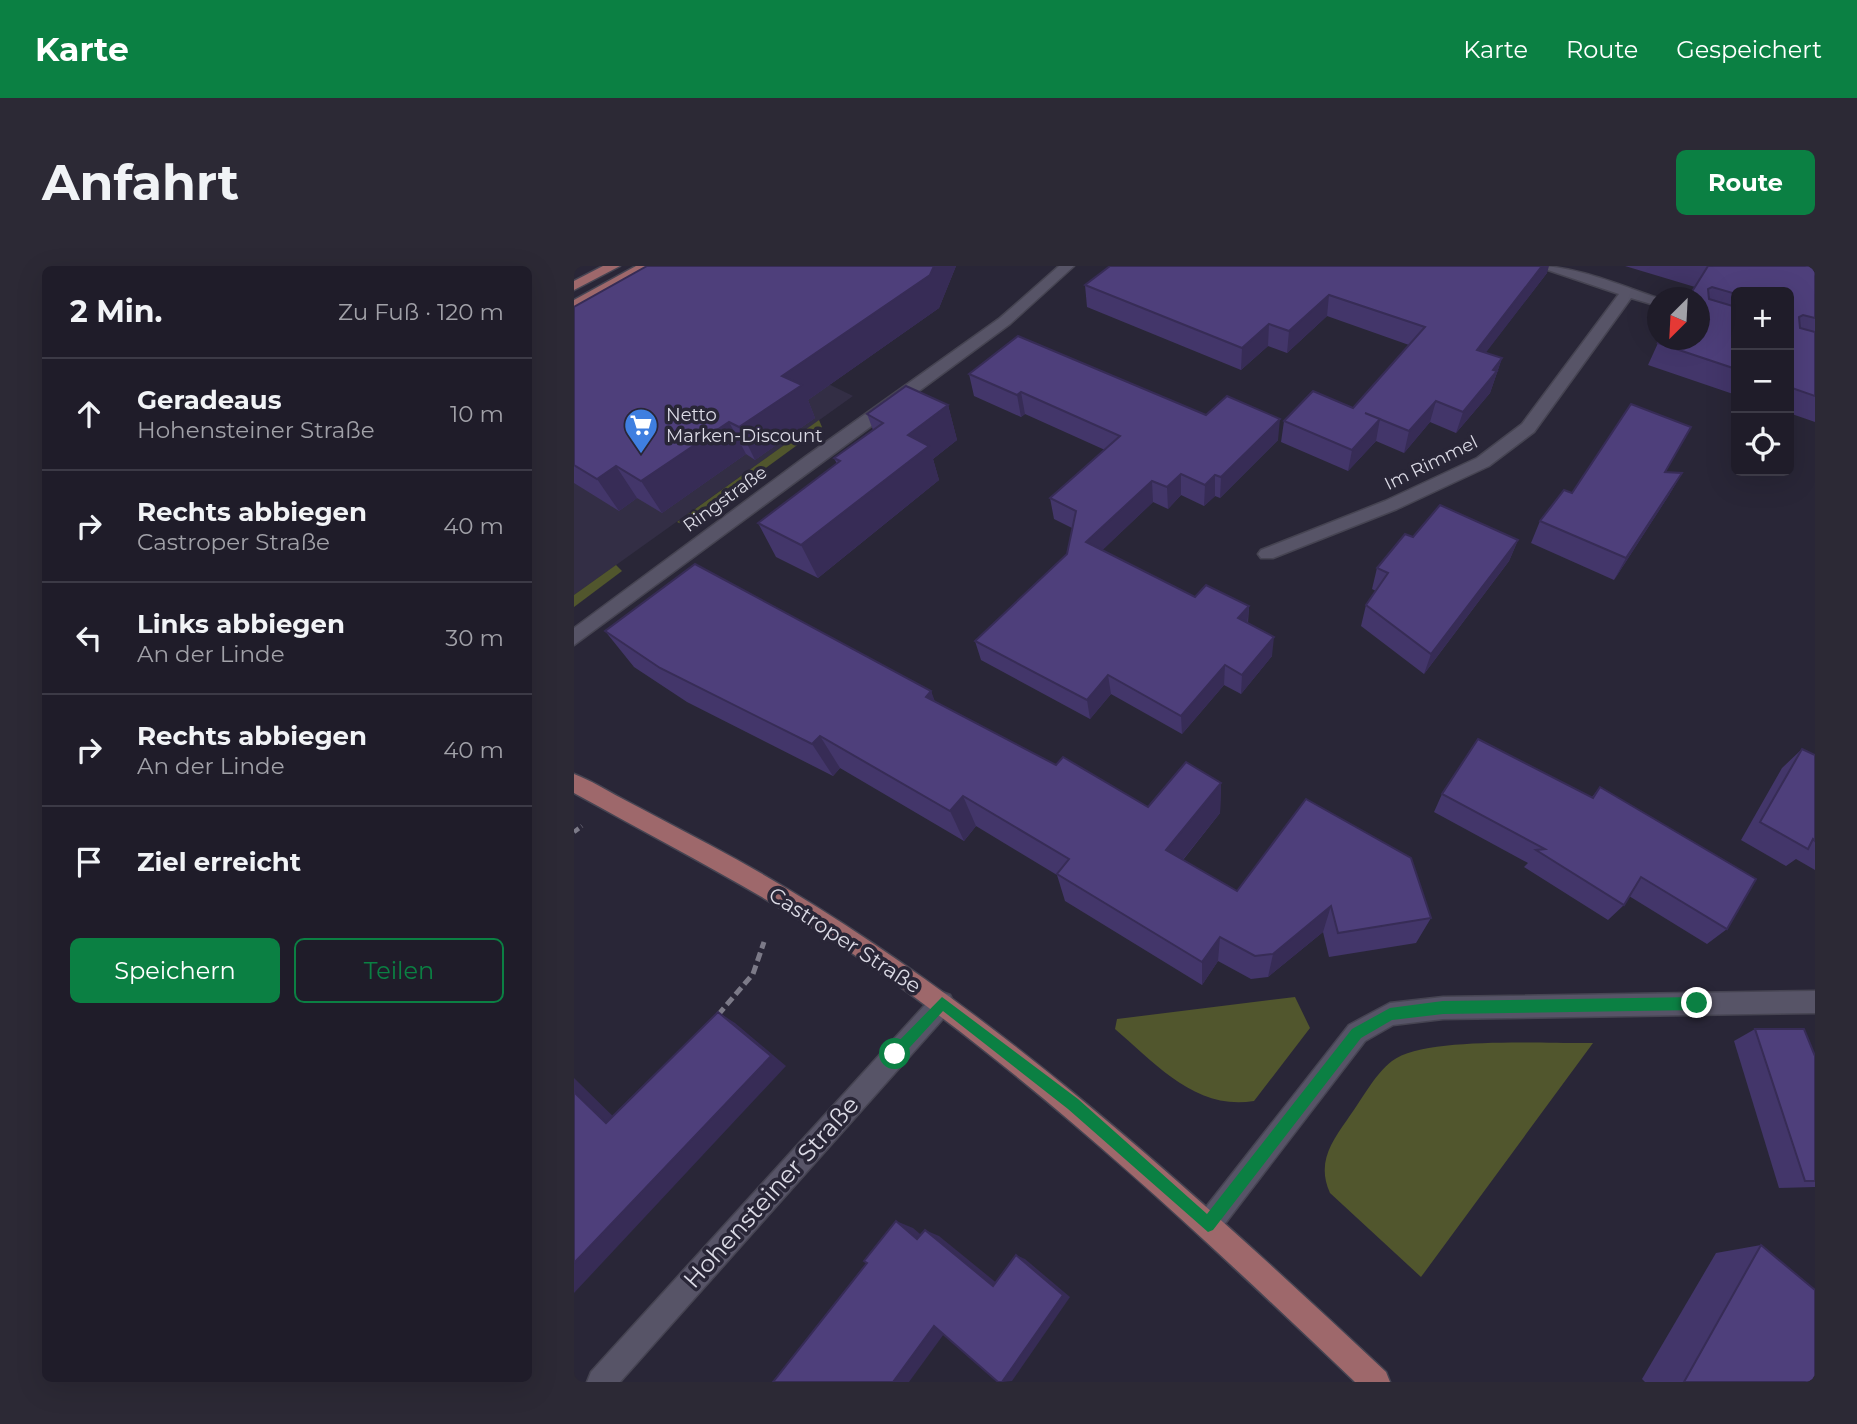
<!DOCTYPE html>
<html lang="de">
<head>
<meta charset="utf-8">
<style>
  :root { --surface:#1f1c29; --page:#2c2935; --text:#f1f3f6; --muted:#a1a1a8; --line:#3c3a46; --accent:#0b8043 }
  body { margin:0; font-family:Montserrat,sans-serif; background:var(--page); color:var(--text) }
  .controls { position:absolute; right:21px; top:21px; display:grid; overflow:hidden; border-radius:10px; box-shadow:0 7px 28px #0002 }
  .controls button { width:63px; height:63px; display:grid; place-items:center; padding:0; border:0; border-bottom:2px solid var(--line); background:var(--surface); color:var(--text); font:35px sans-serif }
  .compass { position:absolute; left:1073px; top:21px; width:63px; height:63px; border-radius:50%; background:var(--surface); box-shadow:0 7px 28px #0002; rotate:204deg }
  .stop { position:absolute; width:21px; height:21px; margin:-16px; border:5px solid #0b8043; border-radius:50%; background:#fff }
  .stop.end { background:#0b8043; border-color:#fff; box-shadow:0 2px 7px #0008 }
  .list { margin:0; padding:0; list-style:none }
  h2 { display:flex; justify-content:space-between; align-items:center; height:91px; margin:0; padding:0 28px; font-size:30px }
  h2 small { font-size:23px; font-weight:400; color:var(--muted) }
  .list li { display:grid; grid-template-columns:46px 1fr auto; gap:21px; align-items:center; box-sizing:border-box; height:112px; padding:0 28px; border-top:2px solid var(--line) }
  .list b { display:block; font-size:26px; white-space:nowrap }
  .list p { margin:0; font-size:23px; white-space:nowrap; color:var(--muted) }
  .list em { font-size:23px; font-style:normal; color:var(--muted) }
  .actions { display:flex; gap:14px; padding:21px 28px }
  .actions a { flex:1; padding:16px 0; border:2px solid var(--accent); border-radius:10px; text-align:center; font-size:24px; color:var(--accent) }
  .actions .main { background:var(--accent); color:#fff }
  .icon { flex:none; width:38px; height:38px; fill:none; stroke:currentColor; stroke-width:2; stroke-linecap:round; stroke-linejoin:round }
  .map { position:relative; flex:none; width:1241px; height:1116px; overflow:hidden; border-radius:10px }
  header { display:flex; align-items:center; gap:42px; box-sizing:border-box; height:98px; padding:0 35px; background:var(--accent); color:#fff }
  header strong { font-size:33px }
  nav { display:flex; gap:38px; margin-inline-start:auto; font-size:24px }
  .intro { display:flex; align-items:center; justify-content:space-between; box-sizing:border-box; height:168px; padding:0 42px }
  h1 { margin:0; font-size:49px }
  .button { padding:18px 32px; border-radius:10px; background:var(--accent); color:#fff; font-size:24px; font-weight:700 }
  main { display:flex; gap:42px; padding:0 42px }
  aside { flex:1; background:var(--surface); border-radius:10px; box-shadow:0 7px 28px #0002 }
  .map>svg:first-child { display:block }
  .built { fill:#332e45 }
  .green { fill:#51562d }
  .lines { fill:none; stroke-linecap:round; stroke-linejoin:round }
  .minor-casing { stroke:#464452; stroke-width:3 }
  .major-casing { stroke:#464452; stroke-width:3 }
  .path-far1 { stroke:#7c7a88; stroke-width:4.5; stroke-dasharray:6 3.5; stroke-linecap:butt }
  .path { stroke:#7c7a88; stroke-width:5; stroke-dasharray:9 4.5; stroke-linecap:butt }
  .minor { fill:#575467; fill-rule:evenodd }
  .major { fill:#9e686b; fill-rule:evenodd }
  .wall { fill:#43366a }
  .shaded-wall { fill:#372c56 }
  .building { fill:#4e3f7b; stroke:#372c56; stroke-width:2 }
  .route { fill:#0b8043 }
  .labels { text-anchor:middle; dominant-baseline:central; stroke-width:7; stroke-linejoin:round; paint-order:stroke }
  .far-poi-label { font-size:18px; fill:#dbdae5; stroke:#292637; text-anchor:start }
  .far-street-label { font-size:18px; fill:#dbdae5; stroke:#292637 }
  .street-label { font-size:21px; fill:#dbdae5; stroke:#292637 }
  .near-street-label { font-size:24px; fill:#dbdae5; stroke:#292637 }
</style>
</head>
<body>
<header>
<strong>Karte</strong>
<nav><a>Karte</a><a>Route</a><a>Gespeichert</a></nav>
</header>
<div class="intro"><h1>Anfahrt</h1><a class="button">Route</a></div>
<main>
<aside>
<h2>2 Min.<small>Zu Fuß · 120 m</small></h2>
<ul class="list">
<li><svg class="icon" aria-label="ahead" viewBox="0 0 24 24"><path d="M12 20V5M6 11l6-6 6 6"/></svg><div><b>Geradeaus</b><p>Hohensteiner Straße</p></div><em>10 m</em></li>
<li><svg class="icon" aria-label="right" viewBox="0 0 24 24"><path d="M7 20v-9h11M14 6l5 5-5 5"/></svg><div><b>Rechts abbiegen</b><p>Castroper Straße</p></div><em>40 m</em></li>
<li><svg class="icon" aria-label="left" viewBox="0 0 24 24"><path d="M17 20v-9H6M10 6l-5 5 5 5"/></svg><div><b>Links abbiegen</b><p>An der Linde</p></div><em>30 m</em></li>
<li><svg class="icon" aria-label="right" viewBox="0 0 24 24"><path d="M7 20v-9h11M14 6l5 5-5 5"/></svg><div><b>Rechts abbiegen</b><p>An der Linde</p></div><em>40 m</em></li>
<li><svg class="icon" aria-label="arrive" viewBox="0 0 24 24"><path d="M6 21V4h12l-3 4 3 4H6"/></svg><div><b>Ziel erreicht</b></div></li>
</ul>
<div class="actions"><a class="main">Speichern</a><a>Teilen</a></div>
</aside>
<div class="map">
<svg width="1241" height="1116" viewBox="0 0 1241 1116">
  <rect width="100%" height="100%" fill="#292637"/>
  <path class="built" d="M77 31 279 130 0 329V74Z"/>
  <g class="green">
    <path d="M245 154 248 161 112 260 103 256Z"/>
    <path d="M42 299 48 305 0 341V329Z"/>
    <path d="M721 731 736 762 680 835C622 845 581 797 541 763L543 753Z"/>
    <path d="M1019 777 847 1011 756 927C743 898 756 878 773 854 787 835 800 809 818 795 851 770 974 778 1019 777Z"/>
  </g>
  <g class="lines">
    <g class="minor-casing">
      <g id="minor">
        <path d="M485 0H500L436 58 0 379V362L231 191 426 52Z"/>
        <path d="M962 0C1003 0 1045 19 1084 32V40L1057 32 960 166 915 200 823 243 699 292H687L684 288 687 284 811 235 903 192 948 158 1045 28Z"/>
        <path d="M1241 725V747L869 753 819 759 791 775 643 968 634 972 625 968 621 959 625 950 775 759 816 737 869 731Z"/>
        <path d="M368 726 376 729 380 737 376 745 46 1116H13L17 1106 360 729Z"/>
      </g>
    </g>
    <g class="major-casing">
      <g id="major">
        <path d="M29 0H46L0 24V15Z"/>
        <path d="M62 0H79L0 44V34Z"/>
        <path d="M0 508C16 514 32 524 47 532 77 548 106 563 136 579 391 715 602 910 812 1106L816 1116H781C632 974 482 832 314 712 215 641 107 586 0 527Z"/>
      </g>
    </g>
    <path class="path-far1" d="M0 566 8 560"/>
    <path class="path" d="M144 749 179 708 190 676"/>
    <use href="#minor" class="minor"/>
    <use href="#major" class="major"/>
  </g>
  <g class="wall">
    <path d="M73 0H382L365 42 234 134 241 152 181 194 172 188 88 247 63 232 45 245 0 217V41Z"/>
    <path d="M1051 0H1241V156L1215 147V26H1162V129L1074 99 1084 77 1121 21Z"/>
    <path d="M973 7 911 87 928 92 916 127 882 167 856 156 830 187 802 175 774 205 707 176 710 155 779 142 835 79 753 50 713 87 694 80 667 104 513 41 511 19Z"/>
    <path d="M395 108 632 149 704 174 646 232 641 230 630 240 607 229 594 243 579 236 528 284 621 331 675 340 674 357 698 390 667 428 650 419 608 468 537 428 516 453 407 394 401 375 493 288 498 262 480 253 476 232 531 184 451 148 447 151 400 130Z"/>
    <path d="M374 139 383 174 359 193 365 214 244 312 202 291 184 257 263 198 260 192 299 164 293 148Z"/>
    <path d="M1092 206 1108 207 1095 229 1040 314 957 277 966 255 998 227Z"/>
    <path d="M839 271 944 274 935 295 850 408 787 360 792 339 802 325 798 323 803 302Z"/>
    <path d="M31 365 357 425 360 435 482 499 574 541 647 517 646 547 609 594 663 625 857 652 842 677 755 691 749 666 694 711 677 713 644 695 628 719 491 635 483 609 402 560 390 575 266 502 259 510 113 436 60 401Z"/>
    <path d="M1228 483 1241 489V604L1222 593 1212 600 1167 574 1208 502Z"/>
    <path d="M1026 521 1153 663 1133 678 1055 630 1050 639 1034 654 950 601 954 597 860 546 868 528 1018 531Z"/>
    <path d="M1181 763 1241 790V921L1205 922 1160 775Z"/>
    <path d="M1187 979 1241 1116H1071L1068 1113 1142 987Z"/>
  </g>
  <g class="shaded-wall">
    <path d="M360 0H382L365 42 234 134 241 152 181 194 165 161 208 110Z"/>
    <path d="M968 0H975L973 7 897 106 903 84Z"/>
    <path d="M755 29 753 50 713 87 715 65Z"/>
    <path d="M695 58 694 80 667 104 668 82Z"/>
    <path d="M928 92 916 127 882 167 889 146Z"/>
    <path d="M447 126 451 148 447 151 443 129Z"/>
    <path d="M862 135 856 156 830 187 835 165Z"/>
    <path d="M374 139 383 174 359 193 365 214 244 312 227 279 334 169Z"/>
    <path d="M706 153 704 174 646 232 647 211Z"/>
    <path d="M806 153 802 175 774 205 778 184Z"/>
    <path d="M155 156 172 188 88 247 67 215Z"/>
    <path d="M42 200 63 232 45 245 23 213Z"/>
    <path d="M1108 207 1095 229 1040 314 1052 292Z"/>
    <path d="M607 208V229L594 243 593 221Z"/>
    <path d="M641 209V230L630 240 631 219Z"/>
    <path d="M578 215 579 236 515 297 512 276Z"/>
    <path d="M944 274 935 295 850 408 857 388Z"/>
    <path d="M675 340 673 360 664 352Z"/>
    <path d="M700 371 698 390 667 428 668 409Z"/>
    <path d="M651 399 650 419 608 468 607 450Z"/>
    <path d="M534 409 537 428 516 453 513 434Z"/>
    <path d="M357 425 370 459 352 431Z"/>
    <path d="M246 470 266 502 259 510 238 478Z"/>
    <path d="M647 517 646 547 594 612 592 584Z"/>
    <path d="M389 530 402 560 390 575 376 545Z"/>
    <path d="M757 640 749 666 694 711 699 688Z"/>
    <path d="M646 671 644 695 628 719V696Z"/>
    <path d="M144 746 161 757 212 800 0 1027V997Z"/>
    <path d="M0 812 54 865 32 857 0 826Z"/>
    <path d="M322 955 339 962 359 979 343 973Z"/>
    <path d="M351 964 365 970 430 1023 419 1020Z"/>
    <path d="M442 989 451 993 496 1031 438 1115 428 1116Z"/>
    <path d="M360 1060 375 1061 335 1116H319Z"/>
  </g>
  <g class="building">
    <path d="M73 0H360L356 9 208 110 228 119 165 161 155 156 67 215 42 200 23 213 0 199V41Z"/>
    <path d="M536 0H968L903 84 928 92 919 104 923 105 889 146 862 135 835 165 791 147 806 153 778 184 710 155 739 125 779 142 851 61 755 29 715 65 695 58 668 82 511 19Z"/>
    <path d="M1134 0H1241V52L1229 49 1225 51 1226 62 1241 66V130L1215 121V26H1162V28L1138 21 1134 23 1135 33 1162 41V103L1084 77 1087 74H1125V32H1114Z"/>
    <path d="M444 70 632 149 653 130 706 153 647 211 641 209 631 219 607 208 593 221 578 215 512 276 621 331 632 319 675 340 664 352 700 371 668 409 651 399 607 450 534 409 513 434 401 375 493 288 502 245 476 232 546 170 447 126 443 129 395 108Z"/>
    <path d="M332 120 374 139 334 169 355 180 227 279 184 257 266 195 260 192 309 157 293 148Z"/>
    <path d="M1057 138 1117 161 1091 206 1108 207 1052 292 966 255 990 224 998 227Z"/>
    <path d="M866 239 944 274 857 388 792 339 814 307 803 302 831 268 839 271Z"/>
    <path d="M121 298 357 425 352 431 482 499 489 491 574 541 612 496 647 517 592 584 663 625 732 533 837 592 857 652 764 667 757 640 699 688 681 690 646 671 628 696 483 608 495 593 389 530 376 545 246 470 238 478 86 402 31 365Z"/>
    <path d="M904 473 1019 532 1026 521 1182 613 1153 663 1067 611 1050 639 962 584 971 583 868 528Z"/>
    <path d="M1228 483 1241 489V575L1239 573 1234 583 1186 556Z"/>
    <path d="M144 746 197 790 0 997V826L32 857Z"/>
    <path d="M1181 763H1230L1241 790V915H1231Z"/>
    <path d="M322 955 343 973 351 964 419 1020 442 989 489 1029 428 1116H424L360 1060 319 1116H199L293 997 290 995Z"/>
    <path d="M1187 979 1241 1024V1116H1110Z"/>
  </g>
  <path class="route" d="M368 731 504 833 633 948 778 763 816 742 869 735 1123 731 1129 737 1123 744 869 748 818 754 787 772 639 964 634 966 494 843 369 745 326 792H317V783Z"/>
  <defs>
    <g id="supermarket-pin" transform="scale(1.75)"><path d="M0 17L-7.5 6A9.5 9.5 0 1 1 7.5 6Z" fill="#3f7fe0" stroke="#292637"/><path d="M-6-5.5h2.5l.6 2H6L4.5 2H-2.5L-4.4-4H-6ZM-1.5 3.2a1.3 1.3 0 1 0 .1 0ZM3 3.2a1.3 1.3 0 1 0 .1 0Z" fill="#fff"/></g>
  </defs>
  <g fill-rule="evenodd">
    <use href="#supermarket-pin" x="67" y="159"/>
  </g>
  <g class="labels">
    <g class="far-poi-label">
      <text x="92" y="149">Netto<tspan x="92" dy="21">Marken-Discount</tspan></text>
    </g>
    <g class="far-street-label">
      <text transform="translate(857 197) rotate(-26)">Im Rimmel</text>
      <text transform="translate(151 233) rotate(-36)">Ringstraße</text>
    </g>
    <g class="street-label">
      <text transform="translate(271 674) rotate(33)">Castroper Straße</text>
    </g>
    <g class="near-street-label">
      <text transform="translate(197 926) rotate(-48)">Hohensteiner Straße</text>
    </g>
  </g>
</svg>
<div class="controls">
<button>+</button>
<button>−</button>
<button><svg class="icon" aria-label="locate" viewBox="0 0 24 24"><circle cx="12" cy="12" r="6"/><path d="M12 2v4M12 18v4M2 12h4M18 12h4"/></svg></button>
</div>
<svg class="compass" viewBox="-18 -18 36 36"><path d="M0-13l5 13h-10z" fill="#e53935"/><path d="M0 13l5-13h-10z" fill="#a1a1a8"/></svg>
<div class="stop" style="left:321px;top:788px"></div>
<div class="stop end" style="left:1123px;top:737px"></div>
</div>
</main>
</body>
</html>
